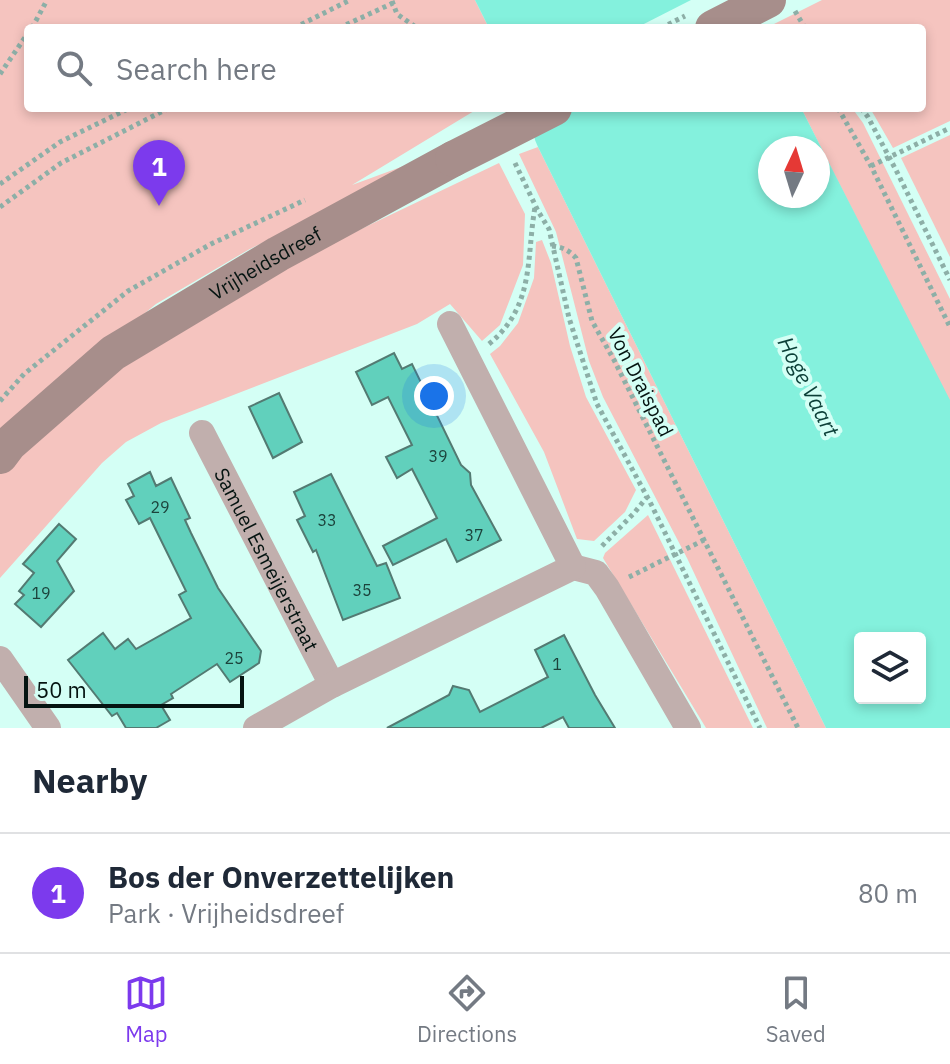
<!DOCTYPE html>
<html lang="en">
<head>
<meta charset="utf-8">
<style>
  :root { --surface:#fff; --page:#f6f6f7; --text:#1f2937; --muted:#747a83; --line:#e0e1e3; --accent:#7c3aed }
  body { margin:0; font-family:"IBM Plex Sans",sans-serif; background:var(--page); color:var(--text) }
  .controls { position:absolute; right:24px; bottom:24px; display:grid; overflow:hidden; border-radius:8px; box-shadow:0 4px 12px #0003 }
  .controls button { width:72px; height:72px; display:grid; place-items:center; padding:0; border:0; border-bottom:2px solid var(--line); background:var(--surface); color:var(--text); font:40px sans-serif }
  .compass { position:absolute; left:758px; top:136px; width:72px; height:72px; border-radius:50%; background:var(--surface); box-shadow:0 4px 12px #0003; rotate:4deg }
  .scale { position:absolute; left:24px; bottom:20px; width:220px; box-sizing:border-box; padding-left:8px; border:4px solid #051411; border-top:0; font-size:22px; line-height:28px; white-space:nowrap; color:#051411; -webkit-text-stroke:6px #d4fff5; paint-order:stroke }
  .you { position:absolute; left:434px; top:396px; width:28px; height:28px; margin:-20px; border:6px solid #fff; border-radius:50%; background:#1a73e8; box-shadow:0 0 0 12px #1a73e833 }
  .badge { display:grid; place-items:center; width:52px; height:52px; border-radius:50%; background:var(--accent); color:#fff; font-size:26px; font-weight:700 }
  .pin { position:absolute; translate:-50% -66px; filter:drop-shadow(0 2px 4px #0008) }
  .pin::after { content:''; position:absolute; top:42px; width:28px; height:24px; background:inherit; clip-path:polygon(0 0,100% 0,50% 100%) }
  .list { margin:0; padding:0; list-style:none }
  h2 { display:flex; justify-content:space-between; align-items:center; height:104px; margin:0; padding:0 32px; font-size:34px }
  h2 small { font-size:26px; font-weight:400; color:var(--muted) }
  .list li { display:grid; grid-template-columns:52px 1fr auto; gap:24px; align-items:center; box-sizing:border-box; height:120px; padding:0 32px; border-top:2px solid var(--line) }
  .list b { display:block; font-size:30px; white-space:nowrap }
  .list p { margin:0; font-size:26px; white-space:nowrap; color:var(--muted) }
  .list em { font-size:26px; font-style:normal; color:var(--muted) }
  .icon { flex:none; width:44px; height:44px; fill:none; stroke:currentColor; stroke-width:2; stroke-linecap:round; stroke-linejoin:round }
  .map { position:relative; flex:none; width:950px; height:728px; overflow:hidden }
  .search { position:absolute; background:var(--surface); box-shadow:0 4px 12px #0003; left:24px; right:24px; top:24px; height:88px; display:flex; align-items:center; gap:20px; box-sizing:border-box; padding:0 28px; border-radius:8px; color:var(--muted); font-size:30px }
  .sheet { height:224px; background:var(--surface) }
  nav { display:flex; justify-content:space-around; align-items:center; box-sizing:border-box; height:112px; border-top:2px solid var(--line); background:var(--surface); font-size:22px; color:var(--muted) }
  nav a { display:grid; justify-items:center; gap:4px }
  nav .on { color:var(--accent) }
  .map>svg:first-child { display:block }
  .green { fill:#f5c4bf }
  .water { fill:#84f1dd; fill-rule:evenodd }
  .pier { fill:#d4fff5 }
  .building { fill:#61d0bc; stroke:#537a72; stroke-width:2 }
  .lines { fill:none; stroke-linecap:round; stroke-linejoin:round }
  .path { stroke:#8dafa7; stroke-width:5; stroke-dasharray:4 4; stroke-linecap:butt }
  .minor { stroke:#c1afad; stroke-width:26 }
  .secondary { stroke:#a78e8b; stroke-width:36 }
  .secondary-bridge { stroke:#a78e8b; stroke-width:36 }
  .labels { text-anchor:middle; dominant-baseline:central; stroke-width:8; stroke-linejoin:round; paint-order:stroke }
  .number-label { font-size:16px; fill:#1c433c }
  .street-label { font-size:20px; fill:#051411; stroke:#d4fff5 }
  .water-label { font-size:22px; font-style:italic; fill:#0b3f37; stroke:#d4fff5 }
</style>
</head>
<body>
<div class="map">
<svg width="950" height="728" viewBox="0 0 950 728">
  <rect width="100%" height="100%" fill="#d4fff5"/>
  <g class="green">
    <path d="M0 0H475L489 28H28V108H479L352 185 439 153 346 202 248 250 156 304 0 433Z"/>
    <path d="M822 0H950V121L893 148 870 108H922V28H766Z"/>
    <path d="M801 108H852L863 123 950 299V403Z"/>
    <path d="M950 135V257L901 158Z"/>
    <path d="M538 147 826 728H767L687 558 603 397 589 361 556 232 519 154Z"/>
    <path d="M499 163 525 214 523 265 500 325 482 341 450 304 417 324 161 423 126 442 102 463 0 578V472L86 389 271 272Z"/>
    <path d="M542 240 551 263 570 346 586 397 636 490 625 512 594 541 577 539 544 452 490 354 500 346 518 323 534 278 536 242Z"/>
    <path d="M648 515 753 728H706L603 558 605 553Z"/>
  </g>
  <g class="water">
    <path d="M475 0H746L760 28H489Z"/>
    <path d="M528 108H801L950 400V728H826L538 147 535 140ZM770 148H818V196H770ZM860 638H920V698H860Z"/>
  </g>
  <path class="pier" d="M691 0H750L763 25 756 28H636Z"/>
  <g class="building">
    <path d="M394 353 402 369 412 364 461 465 470 473 471 485 501 540 457 562 446 539 393 565 383 546 437 518 412 469 397 478 386 457 412 445 388 397 372 405 356 372Z"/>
    <path d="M279 393 302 442 273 458 249 407Z"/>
    <path d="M150 472 156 486 171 478 190 518 185 520 191 533 218 588 261 651 259 663 230 682 217 664 171 694 173 698 161 705 170 720 156 728H126L117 713 112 716 68 660 103 633 115 649 128 639 136 649 191 618 179 595 186 591 150 518 139 524 126 500 134 496 128 484Z"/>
    <path d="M331 474 377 566 386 563 400 598 343 620 316 550 313 552 297 520 305 516 294 492Z"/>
    <path d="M59 524 76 539 57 561 74 591 41 627 15 604 24 595 19 591 34 573 23 564Z"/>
    <path d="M564 635 595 695 615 728H569L563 717 541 728H387L449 695 453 686 469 690 480 712 548 677 535 650Z"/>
  </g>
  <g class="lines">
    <g class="path">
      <path d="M392 1 397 14 417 28"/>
      <path d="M795 11 805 28"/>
      <path d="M32 28 47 0"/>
      <path d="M294 28 350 0"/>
      <path d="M339 28 393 3"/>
      <path d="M661 28 685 16"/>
      <path d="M0 74 28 33"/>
      <path d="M838 108 871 166 950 327"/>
      <path d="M861 108 868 117 897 172 950 280"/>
      <path d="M515 163 538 211 549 229 569 318 597 404 651 504 760 728"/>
      <path d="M871 166 950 128"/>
      <path d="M0 184 60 142 130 108"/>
      <path d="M0 207 61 163 169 108"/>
      <path d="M552 246C563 247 570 251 576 258L592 321 614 360 798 728"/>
      <path d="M489 344C535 306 526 259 535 207"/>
      <path d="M0 401 24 374 128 291 211 244 305 200"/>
      <path d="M602 546 635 512 647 497"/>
      <path d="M629 577 704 540"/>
    </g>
    <g class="minor">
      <path id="s1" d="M202 433 332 685"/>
      <path d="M573 567 596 573 607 588 688 728"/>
      <path d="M0 659 48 728"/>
      <path d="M256 728 332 685 573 567 450 324"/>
    </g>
    <g class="secondary">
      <path d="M713 28 768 0"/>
      <path id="s2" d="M0 456 9 444 113 353 278 254 453 159"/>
    </g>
    <path class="secondary-bridge" d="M453 159 554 108"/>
  </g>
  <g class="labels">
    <g class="number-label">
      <text x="438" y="456">39</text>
      <text x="160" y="507">29</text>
      <text x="327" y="520">33</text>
      <text x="474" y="535">37</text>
      <text x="362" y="590">35</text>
      <text x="41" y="593">19</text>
      <text x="234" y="658">25</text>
      <text x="557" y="664">1</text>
    </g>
    <g class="street-label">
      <text stroke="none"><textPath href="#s2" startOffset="330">Vrijheidsdreef</textPath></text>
      <text transform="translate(641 382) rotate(63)">Von Draispad</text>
      <text stroke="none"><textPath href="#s1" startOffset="142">Samuel Esmeijerstraat</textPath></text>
    </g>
    <g class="water-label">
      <text transform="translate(809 386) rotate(63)">Hoge Vaart</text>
    </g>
  </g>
</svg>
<div class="controls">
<button><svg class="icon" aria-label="layers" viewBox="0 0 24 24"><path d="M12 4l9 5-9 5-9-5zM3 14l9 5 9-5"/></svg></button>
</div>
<svg class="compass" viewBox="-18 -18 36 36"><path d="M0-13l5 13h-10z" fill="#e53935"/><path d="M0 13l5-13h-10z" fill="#747a83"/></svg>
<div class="scale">50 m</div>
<div class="you"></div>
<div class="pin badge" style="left:159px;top:206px">1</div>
<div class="search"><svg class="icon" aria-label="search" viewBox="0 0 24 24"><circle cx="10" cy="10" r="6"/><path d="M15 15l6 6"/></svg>Search here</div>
</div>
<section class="sheet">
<h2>Nearby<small></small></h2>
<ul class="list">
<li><span class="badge">1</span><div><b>Bos der Onverzettelijken</b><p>Park · Vrijheidsdreef</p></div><em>80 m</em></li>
</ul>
</section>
<nav>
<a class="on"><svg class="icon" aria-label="map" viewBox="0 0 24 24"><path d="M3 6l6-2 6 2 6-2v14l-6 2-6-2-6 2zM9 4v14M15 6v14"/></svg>Map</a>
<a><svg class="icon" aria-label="directions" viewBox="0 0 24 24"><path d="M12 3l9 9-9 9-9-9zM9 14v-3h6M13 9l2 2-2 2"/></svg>Directions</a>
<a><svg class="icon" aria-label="saved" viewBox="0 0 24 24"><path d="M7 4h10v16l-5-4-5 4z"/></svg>Saved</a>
</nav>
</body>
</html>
